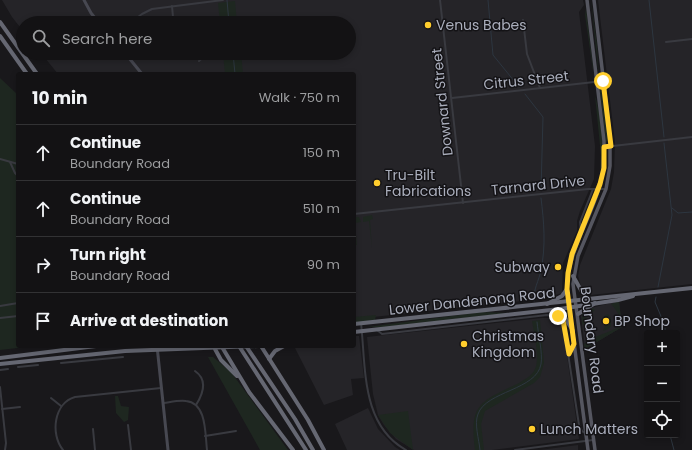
<!DOCTYPE html>
<html lang="en">
<head>
<meta charset="utf-8">
<style>
  :root { --surface:#131214; --page:#202022; --text:#f1f3f6; --muted:#9d9ea0; --line:#323234 }
  body { margin:0; font-family:Poppins,sans-serif; background:var(--page); color:var(--text) }
  .controls { position:absolute; right:12px; bottom:12px; display:grid; overflow:hidden; border-radius:4px; box-shadow:0 2px 6px #0003 }
  .controls button { width:36px; height:36px; display:grid; place-items:center; padding:0; border:0; border-bottom:1px solid var(--line); background:var(--surface); color:var(--text); font:20px sans-serif }
  .stop { position:absolute; width:12px; height:12px; margin:-9px; border:3px solid #ffcd2d; border-radius:50%; background:#fff }
  .stop.end { background:#ffcd2d; border-color:#fff; box-shadow:0 1px 4px #0008 }
  .list { margin:0; padding:0; list-style:none }
  h2 { display:flex; justify-content:space-between; align-items:center; height:52px; margin:0; padding:0 16px; font-size:17px }
  h2 small { font-size:13px; font-weight:400; color:var(--muted) }
  .list li { display:grid; grid-template-columns:26px 1fr auto; gap:12px; align-items:center; box-sizing:border-box; height:56px; padding:0 16px; border-top:1px solid var(--line) }
  .list b { display:block; font-size:15px; white-space:nowrap }
  .list p { margin:0; font-size:13px; white-space:nowrap; color:var(--muted) }
  .list em { font-size:13px; font-style:normal; color:var(--muted) }
  .icon { flex:none; width:22px; height:22px; fill:none; stroke:currentColor; stroke-width:2; stroke-linecap:round; stroke-linejoin:round }
  .map { position:relative; flex:none; width:692px; height:450px; overflow:hidden }
  .search { position:absolute; background:var(--surface); box-shadow:0 2px 6px #0003; left:16px; top:16px; width:340px; height:44px; display:flex; align-items:center; gap:10px; box-sizing:border-box; padding:0 14px; border-radius:22px; color:var(--muted); font-size:15px }
  .panel { position:absolute; background:var(--surface); box-shadow:0 2px 6px #0003; left:16px; top:72px; width:340px; height:276px; border-radius:4px }
  .map>svg:first-child { display:block }
  .built { fill:#252428 }
  .green { fill:#1e2720 }
  .lines { fill:none; stroke-linecap:round; stroke-linejoin:round }
  .stream { stroke:#2d3640; stroke-width:1 }
  .street { stroke:#393a40; stroke-width:2 }
  .secondary { stroke:#474851; stroke-width:3 }
  .primary { stroke:#555660; stroke-width:3.5 }
  .highway { stroke:#656772; stroke-width:4 }
  .route { stroke:#ffcd2d; stroke-width:5 }
  .poi-dot { fill:#ffcd2d; stroke:#141316; stroke-width:1.5 }
  .labels { text-anchor:middle; dominant-baseline:central; stroke-width:3; stroke-linejoin:round; paint-order:stroke }
  .poi-label { font-size:14px; fill:#aaaebc; stroke:#141316; text-anchor:start }
  .street-label { font-size:14px; fill:#aaaebc; stroke:#141316 }
</style>
</head>
<body>
<div class="map">
<svg width="692" height="450" viewBox="0 0 692 450">
  <rect width="100%" height="100%" fill="#19181b"/>
  <g class="built">
    <path d="M2 0H583L584 5 579 12 595 146 594 179 580 211 577 221V231L563 263 562 293 542 299 354 319V74H58L41 53H349V23H23V31L12 17Z"/>
    <path d="M598 0H692V284L591 295 585 293 581 286 578 276 580 265 611 189 614 172 615 142Z"/>
    <path d="M619 301 622 327 585 349 581 316 591 308Z"/>
    <path d="M542 318H556L563 328 579 439 492 450H414L396 439 384 425 378 415 373 394 367 337Z"/>
    <path d="M354 336H359L364 378 351 379 353 395 324 405 295 348 305 346H354Z"/>
    <path d="M368 408 378 429 395 447 400 450H347L335 424Z"/>
    <path d="M578 445V450H540Z"/>
  </g>
  <g class="green">
    <path d="M591 0 597 45 599 79Z"/>
    <path d="M235 1 237 23H220L218 3Z"/>
    <path d="M586 8 593 67V71L585 15Z"/>
    <path d="M223 53H241L243 74H225Z"/>
    <path d="M0 78 18 95V346H35L0 350Z"/>
    <path d="M599 85 603 94 608 138 606 144Z"/>
    <path d="M595 96C601 114 606 154 600 172L601 156Z"/>
    <path d="M372 215 373 219 370 220 372 248 369 221 363 222V217Z"/>
    <path d="M354 217H359L361 222 355 223 357 245H354Z"/>
    <path d="M619 301 622 327 585 349 584 344 593 338 620 327C623 318 616 310 611 304Z"/>
    <path d="M593 308 595 310 586 318 585 325 586 326H584L582 323V314Z"/>
    <path d="M482 312 510 313 384 327H367Z"/>
    <path d="M608 314 611 318V326L608 329 603 331 608 319 604 316Z"/>
    <path d="M376 315 375 320 354 323V317Z"/>
    <path d="M540 320 544 363 540 377 534 383 485 411 481 424 484 450H475C469 403 480 402 519 383 525 379 532 376 535 369 540 359 534 333 532 321Z"/>
    <path d="M208 357H213L231 372 288 450H260Z"/>
    <path d="M115 396H118L121 406 129 407 128 420 124 422 116 413Z"/>
    <path d="M408 411 413 450 390 433 378 415Z"/>
  </g>
  <g class="lines">
    <g class="stream">
      <path d="M227 0 229 23"/>
      <path d="M488 0 493 55 519 87"/>
      <path d="M649 0 664 137"/>
      <path d="M233 53 235 74"/>
      <path d="M525 94 543 117 541 190"/>
      <path d="M672 208 678 213 692 212"/>
      <path d="M658 287 672 215 664 143"/>
      <path d="M656 297 655 302 665 326"/>
      <path d="M534 301C533 289 539 281 541 270 546 246 544 222 541 198"/>
      <path d="M665 328V333"/>
      <path d="M670 435 674 450"/>
      <path d="M480 450C479 439 474 424 478 414 486 391 537 390 541 364 543 354 538 333 537 322"/>
    </g>
    <g class="street">
      <path d="M440 0 463 203"/>
      <path d="M172 6 173 17 177 23"/>
      <path d="M523 20 527 54 540 88"/>
      <path d="M130 23 142 14 152 9 223 0"/>
      <path d="M666 42 692 39"/>
      <path d="M199 61 208 53"/>
      <path d="M452 98 603 81"/>
      <path d="M604 147 692 137"/>
      <path d="M0 159 18 164"/>
      <path d="M10 162 15 173 18 176"/>
      <path d="M354 214 588 189H606"/>
      <path d="M581 232 580 222 593 189"/>
      <path d="M0 306 18 303"/>
      <path d="M0 318 18 316"/>
      <path d="M361 323C366 368 361 425 406 450"/>
      <path d="M377 330 382 334 547 315 558 316 563 321 579 425 582 431 586 434"/>
      <path d="M61 363 123 357"/>
      <path d="M18 367 38 365"/>
      <path d="M0 370 8 369"/>
      <path d="M195 371C208 380 203 394 196 405"/>
      <path d="M0 387 6 443 5 450"/>
      <path d="M51 398 61 406"/>
      <path d="M164 403C171 402 179 400 186 401 207 403 205 434 207 450"/>
      <path d="M2 409 20 407"/>
      <path d="M128 425 131 450"/>
      <path d="M93 429 95 450"/>
      <path d="M205 436 236 431"/>
      <path d="M63 450C50 434 54 403 75 397L161 388"/>
      <path d="M515 450 593 440"/>
    </g>
    <g class="secondary">
      <path d="M84 0 91 13 99 23"/>
      <path d="M125 53 142 74"/>
      <path d="M157 346 168 450"/>
    </g>
    <g class="primary">
      <path d="M587 0 604 141C604 155 604 168 601 181 592 218 568 249 567 289L588 450"/>
      <path d="M594 0 610 136V166L606 189 578 256 573 284 595 450"/>
    </g>
    <g class="highway">
      <path d="M0 22 37 74"/>
      <path d="M0 36 27 74"/>
      <path d="M573 276 586 299"/>
      <path d="M547 304 562 296 567 289"/>
      <path d="M560 309 573 331"/>
      <path d="M578 314 595 303"/>
      <path d="M354 324 692 288"/>
      <path d="M354 332 560 309 618 300 633 296"/>
      <path d="M239 346 306 450"/>
      <path d="M246 346 295 419 313 450"/>
      <path d="M261 346 308 420 324 450"/>
      <path d="M222 347 249 392 293 450"/>
      <path d="M215 349 221 360 237 376"/>
      <path d="M0 358 96 346"/>
      <path d="M269 359 275 351 284 346"/>
      <path d="M0 364 125 351 258 346"/>
    </g>
  </g>
  <g class="lines">
    <path class="route" d="M558 316 563 320 569 354 574 344 567 289 568 273 572 254 600 184 604 168V147L611 146 603 81"/>
  </g>
  <g class="poi-dot">
    <circle cx="428" cy="25" r="4"/>
    <circle cx="377" cy="183" r="4"/>
    <circle cx="558" cy="267" r="4"/>
    <circle cx="606" cy="321" r="4"/>
    <circle cx="464" cy="344" r="4"/>
    <circle cx="532" cy="429" r="4"/>
  </g>
  <g class="labels">
    <g class="poi-label">
      <text x="436" y="25">Venus Babes</text>
      <text x="385" y="175">Tru-Bilt<tspan x="385" dy="16">Fabrications</tspan></text>
      <text x="550" y="267" text-anchor="end">Subway</text>
      <text x="614" y="321">BP Shop</text>
      <text x="472" y="336">Christmas<tspan x="472" dy="16">Kingdom</tspan></text>
      <text x="540" y="429">Lunch Matters</text>
    </g>
    <g class="street-label">
      <text transform="translate(526 80) rotate(-6)">Citrus Street</text>
      <text transform="translate(442 102) rotate(-96)">Downard Street</text>
      <text transform="translate(538 185) rotate(-6)">Tarnard Drive</text>
      <text transform="translate(472 301) rotate(-6)">Lower Dandenong Road</text>
      <text transform="translate(592 340) rotate(83)">Boundary Road</text>
    </g>
  </g>
</svg>
<div class="controls">
<button>+</button>
<button>−</button>
<button><svg class="icon" aria-label="locate" viewBox="0 0 24 24"><circle cx="12" cy="12" r="6"/><path d="M12 2v4M12 18v4M2 12h4M18 12h4"/></svg></button>
</div>
<div class="stop" style="left:603px;top:81px"></div>
<div class="stop end" style="left:558px;top:316px"></div>
<div class="search"><svg class="icon" aria-label="search" viewBox="0 0 24 24"><circle cx="10" cy="10" r="6"/><path d="M15 15l6 6"/></svg>Search here</div>
<section class="panel">
<h2>10 min<small>Walk · 750 m</small></h2>
<ul class="list">
<li><svg class="icon" aria-label="ahead" viewBox="0 0 24 24"><path d="M12 20V5M6 11l6-6 6 6"/></svg><div><b>Continue</b><p>Boundary Road</p></div><em>150 m</em></li>
<li><svg class="icon" aria-label="ahead" viewBox="0 0 24 24"><path d="M12 20V5M6 11l6-6 6 6"/></svg><div><b>Continue</b><p>Boundary Road</p></div><em>510 m</em></li>
<li><svg class="icon" aria-label="right" viewBox="0 0 24 24"><path d="M7 20v-9h11M14 6l5 5-5 5"/></svg><div><b>Turn right</b><p>Boundary Road</p></div><em>90 m</em></li>
<li><svg class="icon" aria-label="arrive" viewBox="0 0 24 24"><path d="M6 21V4h12l-3 4 3 4H6"/></svg><div><b>Arrive at destination</b></div></li>
</ul>
</section>
</div>
</body>
</html>
